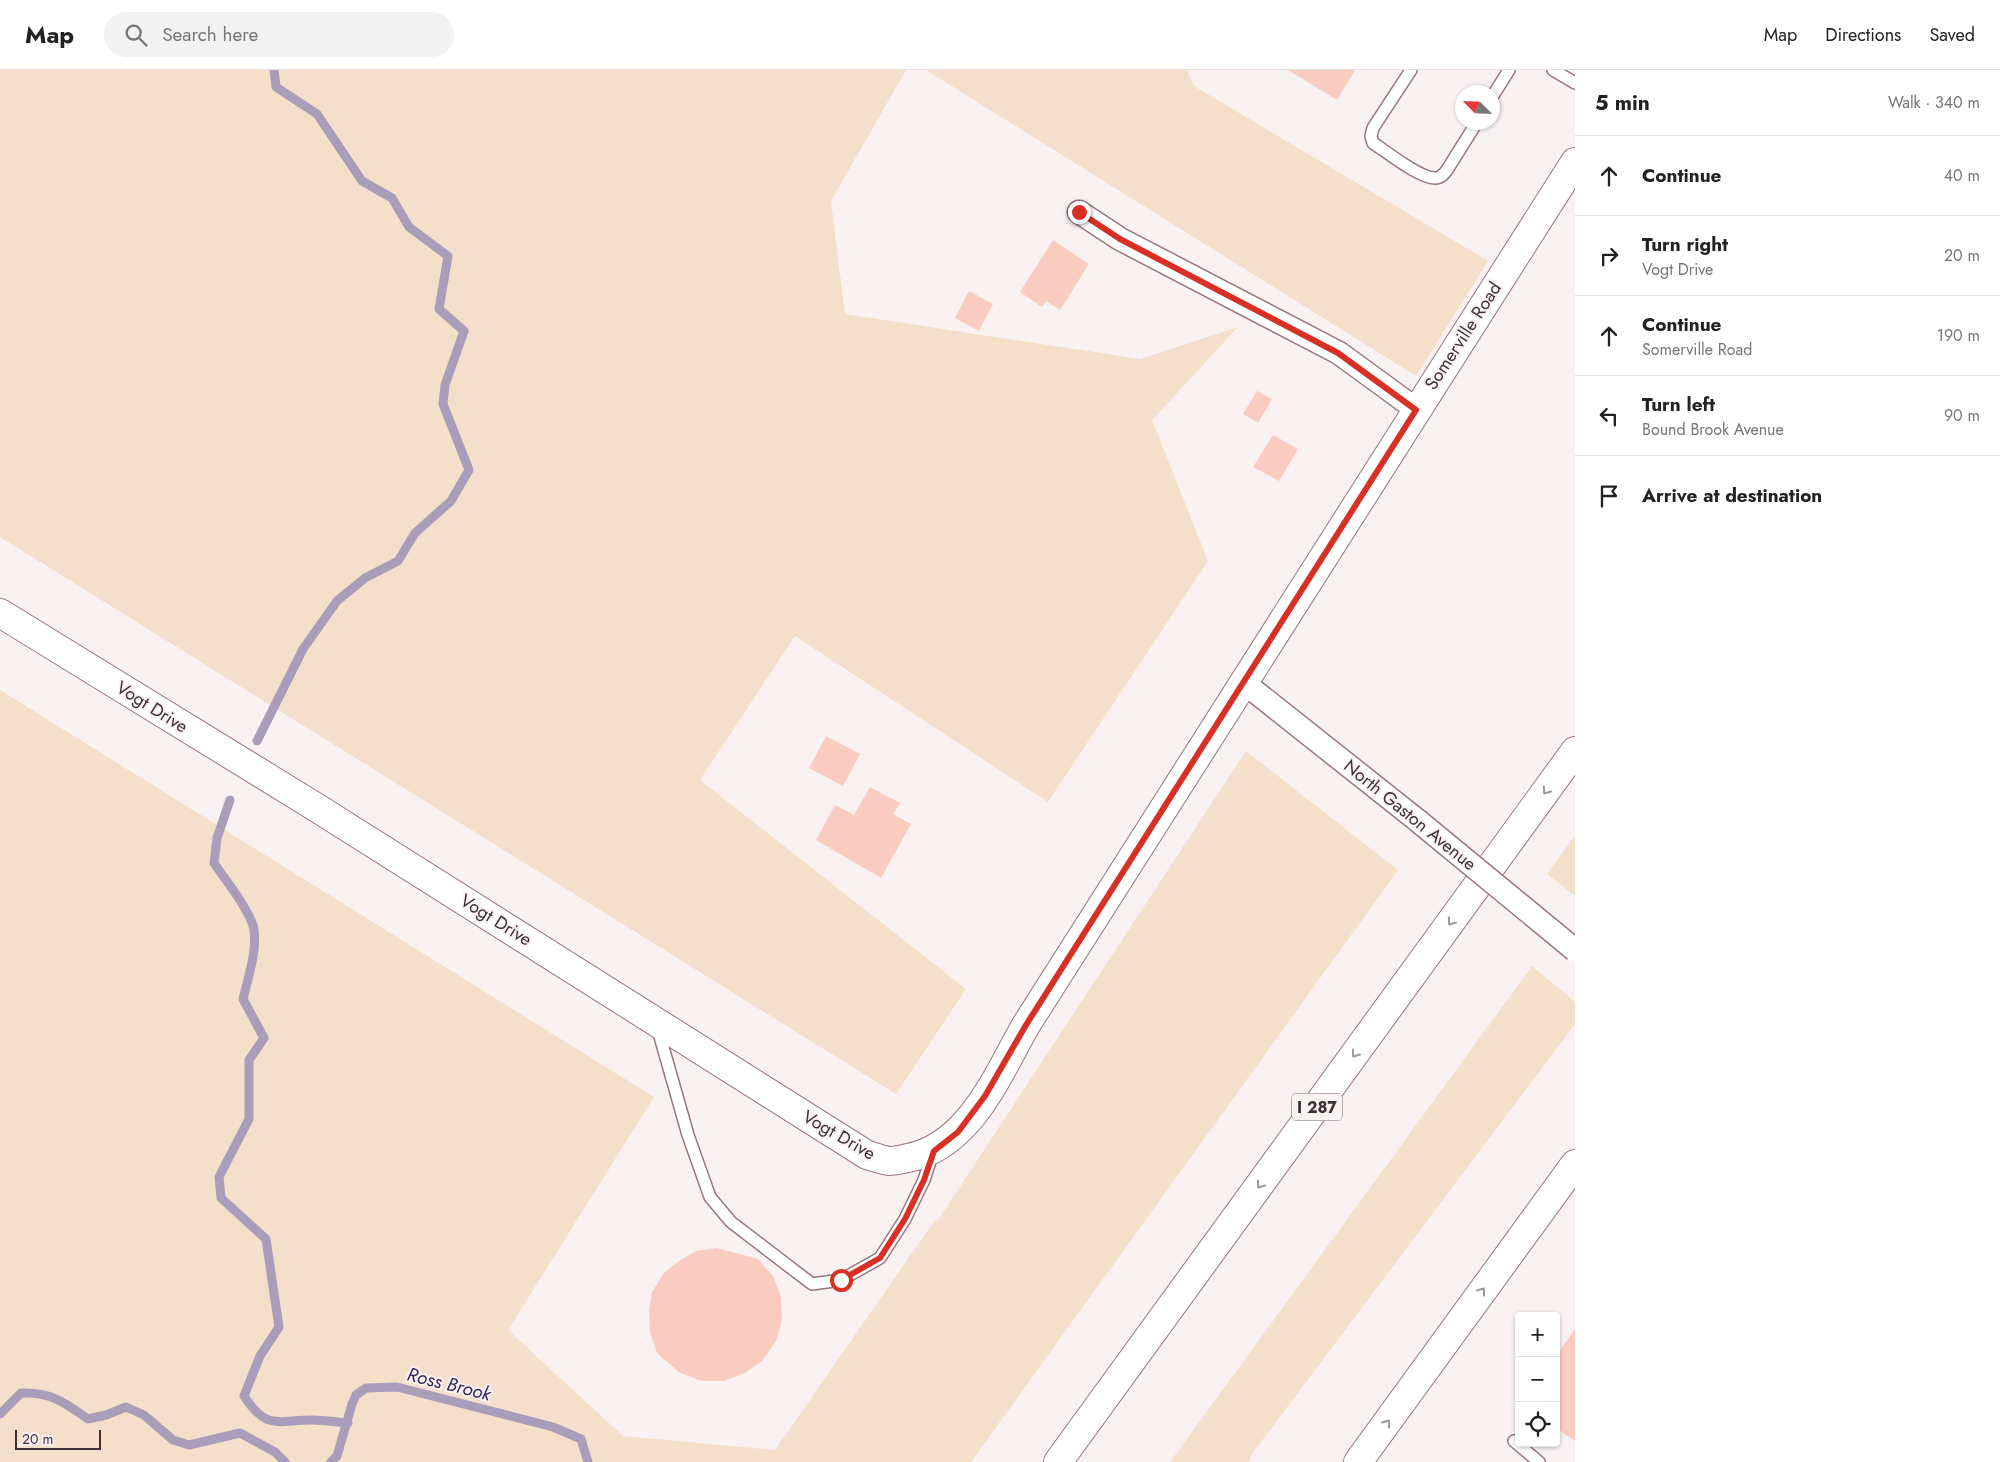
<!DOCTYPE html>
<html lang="en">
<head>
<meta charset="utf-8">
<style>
  :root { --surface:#fff; --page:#f2f2f2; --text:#222; --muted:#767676; --line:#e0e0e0 }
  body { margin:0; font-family:Jost,sans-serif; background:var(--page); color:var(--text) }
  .controls { position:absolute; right:15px; bottom:15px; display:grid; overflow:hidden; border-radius:5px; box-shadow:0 1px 4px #0004 }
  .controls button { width:45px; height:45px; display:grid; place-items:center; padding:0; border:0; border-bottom:1px solid var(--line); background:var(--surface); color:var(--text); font:25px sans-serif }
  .compass { position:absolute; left:1455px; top:15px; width:45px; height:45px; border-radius:50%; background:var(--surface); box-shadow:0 1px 4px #0004; rotate:294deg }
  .scale { position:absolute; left:15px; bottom:12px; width:86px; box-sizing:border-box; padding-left:5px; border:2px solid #3f3033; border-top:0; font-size:14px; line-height:18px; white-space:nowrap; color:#3f3033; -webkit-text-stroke:4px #faf1f3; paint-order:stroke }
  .stop { position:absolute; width:15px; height:15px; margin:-11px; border:4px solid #d93025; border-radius:50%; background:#fff }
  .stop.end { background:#d93025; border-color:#fff; box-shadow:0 1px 5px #0008 }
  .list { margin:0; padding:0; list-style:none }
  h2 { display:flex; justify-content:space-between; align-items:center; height:65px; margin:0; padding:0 20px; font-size:21px }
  h2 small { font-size:16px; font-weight:400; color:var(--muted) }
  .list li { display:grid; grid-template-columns:32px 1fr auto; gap:15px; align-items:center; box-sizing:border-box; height:80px; padding:0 20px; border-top:1px solid var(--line) }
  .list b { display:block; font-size:19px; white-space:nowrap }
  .list p { margin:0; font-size:16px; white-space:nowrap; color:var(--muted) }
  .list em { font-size:16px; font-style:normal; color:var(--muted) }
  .icon { flex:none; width:28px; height:28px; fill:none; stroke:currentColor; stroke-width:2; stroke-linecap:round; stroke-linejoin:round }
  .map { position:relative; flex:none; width:1575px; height:1392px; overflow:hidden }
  header { display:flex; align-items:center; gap:30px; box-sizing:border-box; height:70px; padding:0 25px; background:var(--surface); border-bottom:1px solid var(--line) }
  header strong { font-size:24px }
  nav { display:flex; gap:28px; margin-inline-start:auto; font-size:18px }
  .search { width:350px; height:45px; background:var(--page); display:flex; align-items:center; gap:12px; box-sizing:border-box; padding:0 18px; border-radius:28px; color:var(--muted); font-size:19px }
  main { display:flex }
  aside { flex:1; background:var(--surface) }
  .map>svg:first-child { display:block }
  .green { fill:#f4e0ca }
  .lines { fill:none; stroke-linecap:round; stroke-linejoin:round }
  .stream { stroke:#a99db9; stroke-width:9 }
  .building { fill:#f9ccbf }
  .lane-casing { stroke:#99767e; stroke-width:14 }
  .street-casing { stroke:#99767e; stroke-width:25 }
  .secondary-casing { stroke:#99767e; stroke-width:30 }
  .highway-casing { stroke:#99767e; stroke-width:30 }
  .lane { stroke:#fff; stroke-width:11 }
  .street { stroke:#fff; stroke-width:22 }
  .secondary { stroke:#fff; stroke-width:28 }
  .highway { stroke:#fff; stroke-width:28 }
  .street-bridge-casing { stroke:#99767e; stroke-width:25; stroke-linecap:butt }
  .street-bridge { stroke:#fff; stroke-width:22 }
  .oneway { stroke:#9f9899 }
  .route { stroke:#d93025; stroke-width:6 }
  .labels { text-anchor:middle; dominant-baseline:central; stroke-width:4; stroke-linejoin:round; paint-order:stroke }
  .shield { fill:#faf1f3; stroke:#776a6d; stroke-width:1 }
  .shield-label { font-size:16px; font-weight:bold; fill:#3f3033 }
  .street-label { font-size:18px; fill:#3f3033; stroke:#faf1f3 }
  .water-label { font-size:19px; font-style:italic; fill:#352353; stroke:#faf1f3 }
</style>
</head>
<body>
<header>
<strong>Map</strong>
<div class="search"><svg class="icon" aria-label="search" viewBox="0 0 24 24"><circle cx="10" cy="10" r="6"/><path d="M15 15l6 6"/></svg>Search here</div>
<nav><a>Map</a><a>Directions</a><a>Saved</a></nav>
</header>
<main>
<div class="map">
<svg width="1575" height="1392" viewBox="0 0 1575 1392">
  <rect width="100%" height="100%" fill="#faf1f3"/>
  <g class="green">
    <path d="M0 0H906L831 131 845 244 1140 289 1238 257 1152 350 1208 491 1048 732 795 566 700 710 966 919 896 1024 0 467Z"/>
    <path d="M926 0H1187L1194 16 1488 191 1416 306Z"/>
    <path d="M0 620 654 1027 508 1260 623 1366 775 1380 935 1150H938L1246 681 1398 800 971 1392H0Z"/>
    <path d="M1575 766V826L1547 804Z"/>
    <path d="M1532 896 1575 932V954L1252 1384 1248 1392H1170Z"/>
  </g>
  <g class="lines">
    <g class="stream">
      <path d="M257 671 303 579 337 531 365 508 398 491 415 463 451 431 469 400 443 334 445 315 464 261 439 239 448 186 409 157 392 128 362 111 317 44 276 17 274 0"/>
      <path d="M230 730 217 768 214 793C224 808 252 843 254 860 257 882 248 908 243 929L264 968 249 990V1049L219 1107 221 1128 266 1169 279 1257 260 1286 244 1326C267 1361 277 1350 312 1350 324 1350 336 1352 348 1353"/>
      <path d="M0 1344 21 1323C51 1322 64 1332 88 1349L106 1345 126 1337 144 1345 173 1370 189 1375 240 1363 275 1382 285 1392"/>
      <path d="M331 1392 337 1386 352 1334 356 1325 366 1318 397 1317 553 1357 581 1369 588 1392"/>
    </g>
  </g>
  <g class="building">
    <path d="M1288 0H1355L1337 30Z"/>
    <path d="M1053 170 1089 194 1060 240 1046 231 1042 237 1020 222Z"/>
    <path d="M969 221 993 234 979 261 955 248Z"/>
    <path d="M1257 321 1272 329 1258 353 1243 344Z"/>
    <path d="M1273 365 1298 379 1279 411 1253 397Z"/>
    <path d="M826 666 860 684 843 716 809 698Z"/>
    <path d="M870 717 900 733 893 744 911 754 881 808 816 770 835 735 854 745Z"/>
    <path d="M717 1178 758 1189 773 1206 781 1227 782 1250 776 1271 763 1290 745 1303 724 1311H702L680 1303 657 1283 650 1262 649 1242 652 1222 664 1203 679 1191 696 1181Z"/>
    <path d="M1575 1259V1371L1556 1358V1286Z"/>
  </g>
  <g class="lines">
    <g class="lane-casing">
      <g id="lane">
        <path d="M1411 0 1373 58 1371 66 1373 73C1387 82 1419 108 1435 108 1441 108 1444 104 1447 100L1477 52"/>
        <path d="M1553 0 1575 13"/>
        <path d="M1492 27 1509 0"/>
        <path d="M657 956 688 1065 710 1127 731 1152 812 1214 841 1210 880 1188 905 1149 924 1110 933 1082"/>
        <path d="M1514 1371 1539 1392"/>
      </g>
    </g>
    <g class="street-casing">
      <g id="street">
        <path d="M1079 142 1120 169 1339 283 1417 340"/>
        <path d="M1243 612 1417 750"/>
      </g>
    </g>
    <g class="secondary-casing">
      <path id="secondary" d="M0 543 314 736 867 1085C874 1087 882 1090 889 1091 895 1091 903 1089 908 1088 970 1076 998 1004 1026 955L1575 92"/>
    </g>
    <g class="highway-casing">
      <g id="highway">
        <path d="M1058 1392 1575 681"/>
        <path d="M1358 1392 1575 1094"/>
      </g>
    </g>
    <use href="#lane" class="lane"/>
    <use href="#street" class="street"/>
    <use href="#secondary" class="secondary"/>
    <use href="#highway" class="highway"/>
    <g class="street-bridge-casing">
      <path id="street-bridge" d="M1417 750 1575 880"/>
    </g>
    <use href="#street-bridge" class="street-bridge"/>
  </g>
  <defs><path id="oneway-chevron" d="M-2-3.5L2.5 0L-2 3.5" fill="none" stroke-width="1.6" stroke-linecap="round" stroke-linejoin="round" transform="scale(1.25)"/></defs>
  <g class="oneway">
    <use href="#oneway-chevron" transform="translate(1546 721) rotate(126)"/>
    <use href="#oneway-chevron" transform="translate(1451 852) rotate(126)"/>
    <use href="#oneway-chevron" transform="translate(1355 984) rotate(126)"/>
    <use href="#oneway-chevron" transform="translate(1260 1115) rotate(126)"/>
    <use href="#oneway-chevron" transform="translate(1482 1221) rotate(-54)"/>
    <use href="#oneway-chevron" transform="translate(1387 1353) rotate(-54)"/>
  </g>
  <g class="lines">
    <path class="route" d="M841 1210 880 1188 905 1149 924 1110 934 1081 958 1062 985 1026 1026 955 1416 340 1338 283 1120 169 1079 142"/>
  </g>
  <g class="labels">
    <rect class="shield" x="1292" y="1023.5" width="50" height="27" rx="4"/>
    <g class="shield-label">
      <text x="1317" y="1037">I 287</text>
    </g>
    <g class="street-label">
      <text transform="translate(1463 266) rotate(-57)">Somerville Road</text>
      <text transform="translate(152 637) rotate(32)">Vogt Drive</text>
      <text transform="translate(1410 745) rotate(39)">North Gaston Avenue</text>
      <text transform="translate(496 850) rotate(32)">Vogt Drive</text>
      <text transform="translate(839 1065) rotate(30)">Vogt Drive</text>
    </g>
    <g class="water-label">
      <text transform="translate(449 1314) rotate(14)">Ross Brook</text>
    </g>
  </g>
</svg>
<div class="controls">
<button>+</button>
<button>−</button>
<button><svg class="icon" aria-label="locate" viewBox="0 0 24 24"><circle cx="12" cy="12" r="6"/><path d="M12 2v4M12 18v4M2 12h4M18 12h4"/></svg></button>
</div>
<svg class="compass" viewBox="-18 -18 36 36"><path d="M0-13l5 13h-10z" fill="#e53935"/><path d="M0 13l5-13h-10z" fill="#767676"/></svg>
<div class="scale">20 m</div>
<div class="stop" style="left:841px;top:1210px"></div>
<div class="stop end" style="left:1079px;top:142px"></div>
</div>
<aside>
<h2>5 min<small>Walk · 340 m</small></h2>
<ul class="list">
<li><svg class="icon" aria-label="ahead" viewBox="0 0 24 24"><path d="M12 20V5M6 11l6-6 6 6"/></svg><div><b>Continue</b></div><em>40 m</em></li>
<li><svg class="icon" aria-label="right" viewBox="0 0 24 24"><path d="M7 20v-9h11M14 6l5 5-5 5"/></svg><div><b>Turn right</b><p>Vogt Drive</p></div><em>20 m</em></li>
<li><svg class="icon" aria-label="ahead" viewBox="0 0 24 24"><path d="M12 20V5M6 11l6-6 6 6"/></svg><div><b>Continue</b><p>Somerville Road</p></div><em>190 m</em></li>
<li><svg class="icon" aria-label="left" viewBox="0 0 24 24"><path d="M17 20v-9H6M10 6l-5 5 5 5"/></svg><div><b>Turn left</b><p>Bound Brook Avenue</p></div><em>90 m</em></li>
<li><svg class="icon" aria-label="arrive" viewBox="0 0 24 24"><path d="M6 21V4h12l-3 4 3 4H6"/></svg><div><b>Arrive at destination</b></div></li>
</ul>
</aside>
</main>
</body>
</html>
